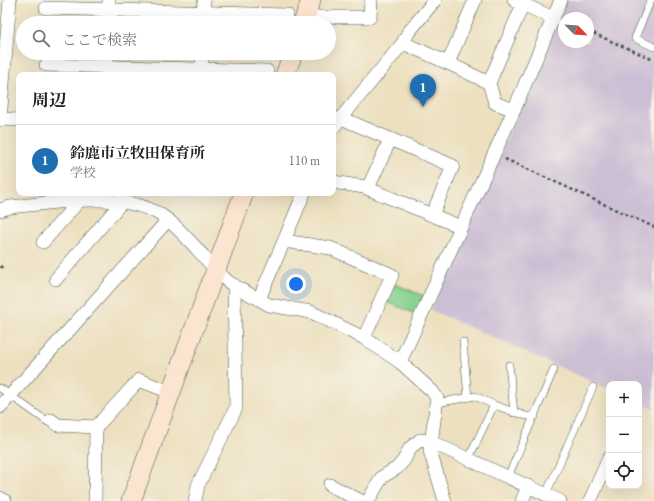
<!DOCTYPE html>
<html lang="ja">
<head>
<meta charset="utf-8">
<style>
  :root { --surface:#fff; --page:#f6f6f6; --text:#222; --muted:#767676; --line:#e0e0e0; --accent:#1f6fb2 }
  body { margin:0; font-family:"EB Garamond","Noto Serif JP",serif; background:var(--page); color:var(--text) }
  .controls { position:absolute; right:12px; bottom:12px; display:grid; overflow:hidden; border-radius:8px; box-shadow:0 4px 16px #0002 }
  .controls button { width:36px; height:36px; display:grid; place-items:center; padding:0; border:0; border-bottom:1px solid var(--line); background:var(--surface); color:var(--text); font:20px sans-serif }
  .compass { position:absolute; left:558px; top:12px; width:36px; height:36px; border-radius:50%; background:var(--surface); box-shadow:0 4px 16px #0002; rotate:115deg }
  .you { position:absolute; left:296px; top:284px; width:14px; height:14px; margin:-10px; border:3px solid #fff; border-radius:50%; background:#1a73e8; box-shadow:0 0 0 6px #1a73e833 }
  .badge { display:grid; place-items:center; width:26px; height:26px; border-radius:50%; background:var(--accent); color:#fff; font-size:13px; font-weight:700 }
  .pin { position:absolute; translate:-50% -33px; filter:drop-shadow(0 1px 2px #0008) }
  .pin::after { content:''; position:absolute; top:21px; width:14px; height:12px; background:inherit; clip-path:polygon(0 0,100% 0,50% 100%) }
  .list { margin:0; padding:0; list-style:none }
  h2 { display:flex; justify-content:space-between; align-items:center; height:52px; margin:0; padding:0 16px; font-size:17px }
  h2 small { font-size:13px; font-weight:400; color:var(--muted) }
  .list li { display:grid; grid-template-columns:26px 1fr auto; gap:12px; align-items:center; box-sizing:border-box; height:72px; padding:0 16px; border-top:1px solid var(--line) }
  .list b { display:block; font-size:15px; white-space:nowrap }
  .list p { margin:0; font-size:13px; white-space:nowrap; color:var(--muted) }
  .list em { font-size:13px; font-style:normal; color:var(--muted) }
  .icon { flex:none; width:22px; height:22px; fill:none; stroke:currentColor; stroke-width:2; stroke-linecap:round; stroke-linejoin:round }
  .map { position:relative; flex:none; width:654px; height:501px; overflow:hidden }
  .search { position:absolute; background:var(--surface); box-shadow:0 4px 16px #0002; left:16px; top:16px; width:320px; height:44px; display:flex; align-items:center; gap:10px; box-sizing:border-box; padding:0 14px; border-radius:22px; color:var(--muted); font-size:15px }
  .panel { position:absolute; background:var(--surface); box-shadow:0 4px 16px #0002; left:16px; top:72px; width:320px; height:124px; border-radius:8px }
  .map>svg:first-child { display:block }
  .industrial { fill:#ccbed4; fill-rule:evenodd }
  .green { fill:#8ad491; stroke:#548862 }
  .lines { fill:none; stroke-linecap:round; stroke-linejoin:round }
  .lane-casing { stroke:#3e5549; stroke-width:8 }
  .street-casing { stroke:#3e5549; stroke-width:14 }
  .secondary-casing { stroke:#3e5549; stroke-width:20 }
  .path { stroke:#3e5549; stroke-width:2.5; stroke-dasharray:3 3; stroke-linecap:butt }
  .lane { stroke:#fff; stroke-width:7 }
  .street { stroke:#fff; stroke-width:13 }
  .secondary { stroke:#fce5d0; stroke-width:19 }
</style>
</head>
<body>
<div class="map">
<svg width="654" height="501" viewBox="0 0 654 501">
  <rect width="100%" height="100%" fill="#f7f3e8"/>
  <filter id="ink" filterUnits="userSpaceOnUse"><feTurbulence type="fractalNoise" baseFrequency=".025" numOctaves="2"/><feDisplacementMap in="SourceGraphic" scale="8" xChannelSelector="R" yChannelSelector="G"/><feConvolveMatrix kernelMatrix="1 2 1 2 8 2 1 2 1" color-interpolation-filters="sRGB"/></filter>
  <filter id="wash" filterUnits="userSpaceOnUse"><feTurbulence type="fractalNoise" baseFrequency=".012" numOctaves="4" result="noise"/><feDisplacementMap in="SourceGraphic" scale="16" xChannelSelector="R" yChannelSelector="G"/><feGaussianBlur stdDeviation="0.9" result="paint"/><feColorMatrix in="noise" values="0 0 0 0 0 0 0 0 0 0 0 0 0 0 0 0 0 1.4 0 .05"/><feComposite in="paint" operator="in"/></filter>
  <g filter="url(#wash)">
    <rect width="100%" height="100%" fill="#ede0bf"/>
    <path class="industrial" d="M568 0H654V409L639 403V384H609V389L431 310ZM564 18H588V42H564Z"/>
    <path class="green" d="M395 284 424 296 416 314 387 302Z"/>
  </g>
  <g filter="url(#ink)">
    <g class="lines">
      <g class="lane-casing">
        <g id="lane">
          <path d="M651 0 635 38 654 47"/>
          <path d="M463 342 468 397"/>
          <path d="M509 365 514 413"/>
          <path d="M0 388 48 422 51 420"/>
          <path d="M437 403 475 396 494 405 468 460"/>
          <path d="M494 405 526 416H535"/>
          <path d="M508 477 554 369"/>
          <path d="M546 494 593 387"/>
        </g>
      </g>
      <g class="street-casing">
        <g id="street">
          <path d="M435 0 408 33 403 43 448 63"/>
          <path d="M475 0 448 63 489 83"/>
          <path d="M514 0 553 18"/>
          <path d="M46 8 287 15"/>
          <path d="M306 17H370L371 0"/>
          <path d="M108 23 109 0"/>
          <path d="M203 23 204 0"/>
          <path d="M403 43 341 118 453 166 432 215"/>
          <path d="M46 65 267 71"/>
          <path d="M107 75V53"/>
          <path d="M202 75V53"/>
          <path d="M514 110 495 103 489 83 523 4"/>
          <path d="M0 119 19 120"/>
          <path d="M0 120 10 0"/>
          <path d="M333 128 341 118"/>
          <path d="M333 182 364 187 461 227"/>
          <path d="M368 188 390 140"/>
          <path d="M304 193 284 241 330 248 392 275 364 338 400 362"/>
          <path d="M0 210 10 207C56 203 128 188 168 220 188 236 204 259 223 277 232 287 248 293 259 299L284 241"/>
          <path d="M43 242 79 201"/>
          <path d="M56 279 122 202"/>
          <path d="M259 299 269 305 311 312 364 338"/>
          <path d="M0 407 168 220"/>
          <path d="M51 420 58 425 96 427 139 380 170 392"/>
          <path d="M330 485 361 501"/>
          <path d="M0 498 5 501"/>
          <path d="M95 501 96 427"/>
          <path d="M195 501 198 485 236 408 234 285"/>
          <path d="M368 501 382 477 397 468 404 460 410 448 420 440 431 442 560 501"/>
          <path d="M445 501 430 451 437 398 432 391 400 362 514 110 561 0"/>
          <path d="M522 501 528 486"/>
          <path d="M590 501 609 458"/>
        </g>
      </g>
      <g class="secondary-casing">
        <g id="secondary">
          <path d="M303 23 311 0"/>
          <path d="M285 75 293 53"/>
          <path d="M131 501 244 193"/>
        </g>
      </g>
      <g class="path">
        <path d="M588 31 654 60"/>
        <path d="M505 159 654 227"/>
        <path d="M0 266 4 269"/>
      </g>
      <use href="#lane" class="lane"/>
      <use href="#street" class="street"/>
      <use href="#secondary" class="secondary"/>
    </g>
  </g>
</svg>
<div class="controls">
<button>+</button>
<button>−</button>
<button><svg class="icon" aria-label="locate" viewBox="0 0 24 24"><circle cx="12" cy="12" r="6"/><path d="M12 2v4M12 18v4M2 12h4M18 12h4"/></svg></button>
</div>
<svg class="compass" viewBox="-18 -18 36 36"><path d="M0-13l5 13h-10z" fill="#e53935"/><path d="M0 13l5-13h-10z" fill="#767676"/></svg>
<div class="you"></div>
<div class="pin badge" style="left:423px;top:107px">1</div>
<div class="search"><svg class="icon" aria-label="search" viewBox="0 0 24 24"><circle cx="10" cy="10" r="6"/><path d="M15 15l6 6"/></svg>ここで検索</div>
<section class="panel">
<h2>周辺<small></small></h2>
<ul class="list">
<li><span class="badge">1</span><div><b>鈴鹿市立牧田保育所</b><p>学校</p></div><em>110 m</em></li>
</ul>
</section>
</div>
</body>
</html>
